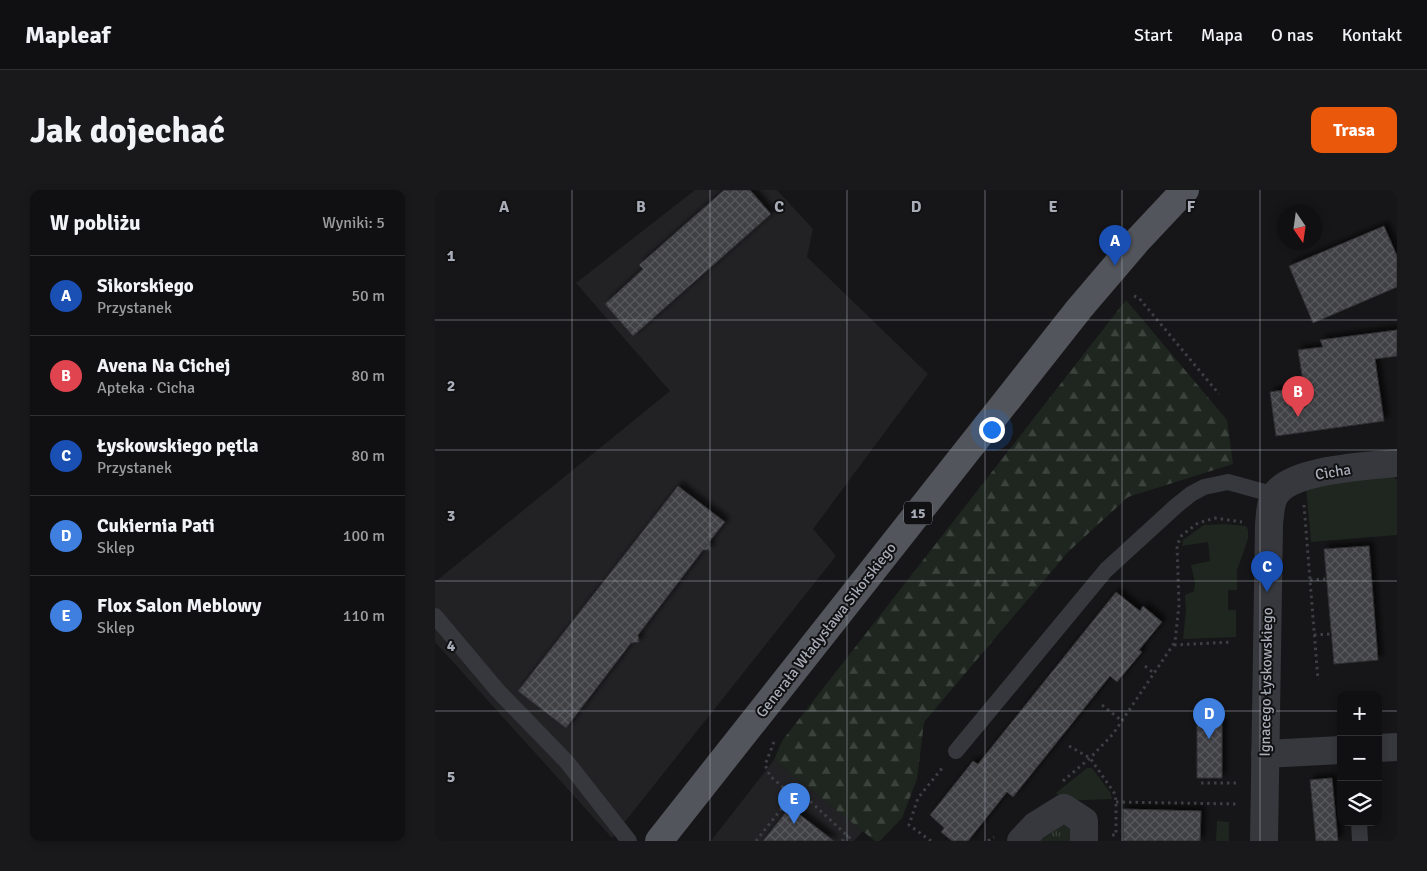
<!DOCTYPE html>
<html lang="pl">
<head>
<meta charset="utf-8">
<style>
  :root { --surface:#101012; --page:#19191b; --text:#f1f3f6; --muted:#9c9d9f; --line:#303032; --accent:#ea580c }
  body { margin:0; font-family:Signika,sans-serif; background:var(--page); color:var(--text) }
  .controls { position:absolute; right:15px; bottom:15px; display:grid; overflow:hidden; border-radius:10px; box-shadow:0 2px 8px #0003 }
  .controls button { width:45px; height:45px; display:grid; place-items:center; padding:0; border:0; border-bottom:1px solid var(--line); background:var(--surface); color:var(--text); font:25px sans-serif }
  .compass { position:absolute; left:842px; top:15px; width:45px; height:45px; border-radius:50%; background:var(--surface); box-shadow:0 2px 8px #0003; rotate:167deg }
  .you { position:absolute; left:556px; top:239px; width:18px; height:18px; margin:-12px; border:4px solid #fff; border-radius:50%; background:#1a73e8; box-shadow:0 0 0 8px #1a73e833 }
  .badge { display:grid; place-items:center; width:32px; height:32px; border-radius:50%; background:var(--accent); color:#fff; font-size:16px; font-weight:700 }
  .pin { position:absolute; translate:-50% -41px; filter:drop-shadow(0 1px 2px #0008) }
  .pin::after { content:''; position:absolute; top:26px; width:18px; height:15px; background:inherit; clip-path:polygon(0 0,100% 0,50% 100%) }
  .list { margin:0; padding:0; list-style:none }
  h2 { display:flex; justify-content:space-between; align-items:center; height:65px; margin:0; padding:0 20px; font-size:21px }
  h2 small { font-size:16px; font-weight:400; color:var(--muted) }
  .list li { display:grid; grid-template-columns:32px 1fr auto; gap:15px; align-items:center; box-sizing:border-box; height:80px; padding:0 20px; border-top:1px solid var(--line) }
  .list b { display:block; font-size:19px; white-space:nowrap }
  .list p { margin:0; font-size:16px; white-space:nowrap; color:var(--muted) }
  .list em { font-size:16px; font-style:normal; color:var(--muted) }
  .icon { flex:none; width:28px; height:28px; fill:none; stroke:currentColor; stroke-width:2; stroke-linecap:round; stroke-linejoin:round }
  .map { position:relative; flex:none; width:962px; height:651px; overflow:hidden; border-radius:10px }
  header { display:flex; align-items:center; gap:30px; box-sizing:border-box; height:70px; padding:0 25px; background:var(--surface); border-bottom:1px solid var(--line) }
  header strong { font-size:24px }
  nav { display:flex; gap:28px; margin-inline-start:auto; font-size:18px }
  .intro { display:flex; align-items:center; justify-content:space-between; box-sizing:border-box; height:120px; padding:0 30px }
  h1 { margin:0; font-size:35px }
  .button { padding:12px 22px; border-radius:10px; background:var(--accent); color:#fff; font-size:18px; font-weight:700 }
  main { display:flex; gap:30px; padding:0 30px }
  aside { flex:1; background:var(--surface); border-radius:10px; box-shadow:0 2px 8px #0003 }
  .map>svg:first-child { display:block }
  .built { fill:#222225 }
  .grass { fill:#1e261f }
  .forest { fill:url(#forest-firs) }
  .park { fill:url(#park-tufts) }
  .building { fill:url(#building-cross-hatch); stroke:#303034; filter:url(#shadow) }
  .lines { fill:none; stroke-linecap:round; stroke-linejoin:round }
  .path { stroke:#3d3f44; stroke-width:3; stroke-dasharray:2.5 4; stroke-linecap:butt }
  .service { stroke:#37383d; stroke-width:16 }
  .minor { stroke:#37383d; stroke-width:28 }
  .primary { stroke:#53555c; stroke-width:28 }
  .grid { fill:none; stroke:#a8adb8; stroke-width:1; stroke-opacity:0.55 }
  .labels { text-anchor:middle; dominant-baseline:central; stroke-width:4; stroke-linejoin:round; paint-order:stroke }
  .shield { fill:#111113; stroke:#7b7e86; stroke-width:1 }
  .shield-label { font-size:14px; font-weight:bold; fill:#a8adb8 }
  .street-label { font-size:15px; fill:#a8adb8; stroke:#111113 }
  .grid-label { font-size:16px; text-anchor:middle; font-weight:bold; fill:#a8adb8; stroke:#111113; stroke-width:4; stroke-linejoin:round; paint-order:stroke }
</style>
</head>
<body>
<header>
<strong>Mapleaf</strong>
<nav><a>Start</a><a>Mapa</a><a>O nas</a><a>Kontakt</a></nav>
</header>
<div class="intro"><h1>Jak dojechać</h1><a class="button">Trasa</a></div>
<main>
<aside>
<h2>W pobliżu<small>Wyniki: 5</small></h2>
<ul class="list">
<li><span class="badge" style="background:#1a4fb4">A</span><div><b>Sikorskiego</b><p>Przystanek</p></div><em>50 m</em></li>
<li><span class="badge" style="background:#e0444e">B</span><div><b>Avena Na Cichej</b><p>Apteka · Cicha</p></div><em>80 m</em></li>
<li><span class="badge" style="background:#1a4fb4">C</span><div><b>Łyskowskiego pętla</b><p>Przystanek</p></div><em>80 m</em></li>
<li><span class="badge" style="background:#3f7fe0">D</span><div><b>Cukiernia Pati</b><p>Sklep</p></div><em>100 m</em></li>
<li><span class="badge" style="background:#3f7fe0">E</span><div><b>Flox Salon Meblowy</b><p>Sklep</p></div><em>110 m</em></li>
</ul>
</aside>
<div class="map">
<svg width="962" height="651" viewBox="0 0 962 651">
  <defs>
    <pattern id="forest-firs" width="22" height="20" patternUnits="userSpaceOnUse" patternTransform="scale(1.25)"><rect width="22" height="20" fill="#1e261f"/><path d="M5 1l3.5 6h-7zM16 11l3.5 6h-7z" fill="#3c433d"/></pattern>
    <pattern id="park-tufts" width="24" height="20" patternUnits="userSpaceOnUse" patternTransform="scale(1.25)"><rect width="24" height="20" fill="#1e261f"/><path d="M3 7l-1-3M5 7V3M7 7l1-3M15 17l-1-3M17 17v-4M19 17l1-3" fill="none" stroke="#3c433d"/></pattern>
    <pattern id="building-cross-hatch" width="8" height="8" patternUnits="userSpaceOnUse" patternTransform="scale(1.25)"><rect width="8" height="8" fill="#404145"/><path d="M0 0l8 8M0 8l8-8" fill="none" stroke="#595a5e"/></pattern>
    <filter id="shadow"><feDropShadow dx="4.5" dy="-4.5" stdDeviation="2.5" flood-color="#0009"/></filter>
  </defs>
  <rect width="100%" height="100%" fill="#161618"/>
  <g class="built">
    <path d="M260 0H342L378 39 372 67 493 184 378 339 401 366 177 648 0 452V392L235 201 141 93Z"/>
    <path d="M339 570 428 641 419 651H276Z"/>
  </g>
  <g class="grass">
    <path d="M953 282 962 290V345L876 352 871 297Z"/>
    <path d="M789 334 811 336 813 340V349L802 380V400H793V420H801V447L748 449 751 421 750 405 759 401 760 393 756 375 775 371 773 352 747 356 748 350 769 335Z"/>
    <path d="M652 578H657L675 602 677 609 627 611 621 603Z"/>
    <path d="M782 631 794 632V651H781Z"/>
  </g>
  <path class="forest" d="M691 110 792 230 798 274 693 307 633 362 489 532 482 589 467 628 445 651H440L339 570 347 551Z"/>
  <path class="park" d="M630 635 637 640 639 651H599L614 638Z"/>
  <g class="building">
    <path d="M289 0H315L336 24 198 146 170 114 208 79 204 75Z"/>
    <path d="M949 36 962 66V97L878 133 854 76Z"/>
    <path d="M962 140V166L940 169 949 231 841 246 835 202 869 197 863 160 888 157 885 150Z"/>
    <path d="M243 296 290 332 274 352 275 360H268L203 445 204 452 196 453 131 538 83 501Z"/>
    <path d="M934 356 943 470 899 474 889 359Z"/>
    <path d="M681 402 705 421 708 416 727 432 704 460 707 462 682 492 675 486 578 607 572 602 533 651H517L506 642 509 638 495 625 538 571 543 574Z"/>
    <path d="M787 532V588H762V533Z"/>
    <path d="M897 588 903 651H881L875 590Z"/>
    <path d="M355 617 399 651H328Z"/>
    <path d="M688 619 766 621 765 651H688Z"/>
  </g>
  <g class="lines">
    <g class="path">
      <path d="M699 106 704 108 784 204"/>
      <path d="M869 315 883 490"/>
      <path d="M875 390 892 389"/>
      <path d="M879 445 896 444"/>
      <path d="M739 455 797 452"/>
      <path d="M710 476 720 484"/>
      <path d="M667 515 687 531"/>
      <path d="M339 552 330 575 335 586 357 605"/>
      <path d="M634 556 655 568 680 604 681 612V645H675"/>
      <path d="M628 591 655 568 678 544 740 452 744 415 742 355 747 345 763 333 780 328 807 332"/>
      <path d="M766 593H803"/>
      <path d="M681 612 803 614"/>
      <path d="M321 651 362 599 418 651"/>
      <path d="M407 651 413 645"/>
      <path d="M496 651 474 635 483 608 508 577"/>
      <path d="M553 651 559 647"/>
    </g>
    <g class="service">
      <path d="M0 426 63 501 132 572 194 651"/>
      <path d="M521 561 671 380 741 316 756 304 769 297 793 292 840 305"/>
      <path d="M924 632 925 651"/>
    </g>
    <g class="minor">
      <path d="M943 558 962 557"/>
      <path d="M830 564 906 560"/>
      <path d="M586 651 600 636 629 618 649 631V651"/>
      <path d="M829 651 834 335C835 325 835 313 840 305 856 279 933 276 962 273"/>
    </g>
    <path class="primary" d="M224 651 644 119 702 51 750 0"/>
  </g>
  <path class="grid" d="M137 0V651M275 0V651M412 0V651M550 0V651M687 0V651M825 0V651M0 130H962M0 260H962M0 391H962M0 521H906M943 521H962"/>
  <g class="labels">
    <rect class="shield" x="469" y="311.5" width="28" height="23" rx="4"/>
    <g class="shield-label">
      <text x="483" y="323">15</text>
    </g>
    <g class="street-label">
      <text transform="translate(898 282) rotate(-9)">Cicha</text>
      <text transform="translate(391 440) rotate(-52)">Generała Władysława Sikorskiego</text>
      <text transform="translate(831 492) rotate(-89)">Ignacego Łyskowskiego</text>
    </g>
  </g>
  <g class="grid-label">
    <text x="69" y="22">A</text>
    <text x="206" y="22">B</text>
    <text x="344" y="22">C</text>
    <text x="481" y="22">D</text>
    <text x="618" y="22">E</text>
    <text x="756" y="22">F</text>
    <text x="16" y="71">1</text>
    <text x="16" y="201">2</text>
    <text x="16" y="331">3</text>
    <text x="16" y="461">4</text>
    <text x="16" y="592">5</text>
  </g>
</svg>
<div class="controls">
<button>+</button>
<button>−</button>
<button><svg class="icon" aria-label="layers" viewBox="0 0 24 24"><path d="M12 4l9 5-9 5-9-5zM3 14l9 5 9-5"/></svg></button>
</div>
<svg class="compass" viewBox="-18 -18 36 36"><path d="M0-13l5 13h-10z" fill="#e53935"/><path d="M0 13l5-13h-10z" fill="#9c9d9f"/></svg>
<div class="you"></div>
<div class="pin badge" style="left:680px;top:76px;background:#1a4fb4">A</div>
<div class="pin badge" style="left:863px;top:227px;background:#e0444e">B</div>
<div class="pin badge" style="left:832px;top:402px;background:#1a4fb4">C</div>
<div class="pin badge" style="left:774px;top:549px;background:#3f7fe0">D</div>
<div class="pin badge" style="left:359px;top:634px;background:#3f7fe0">E</div>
</div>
</main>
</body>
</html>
